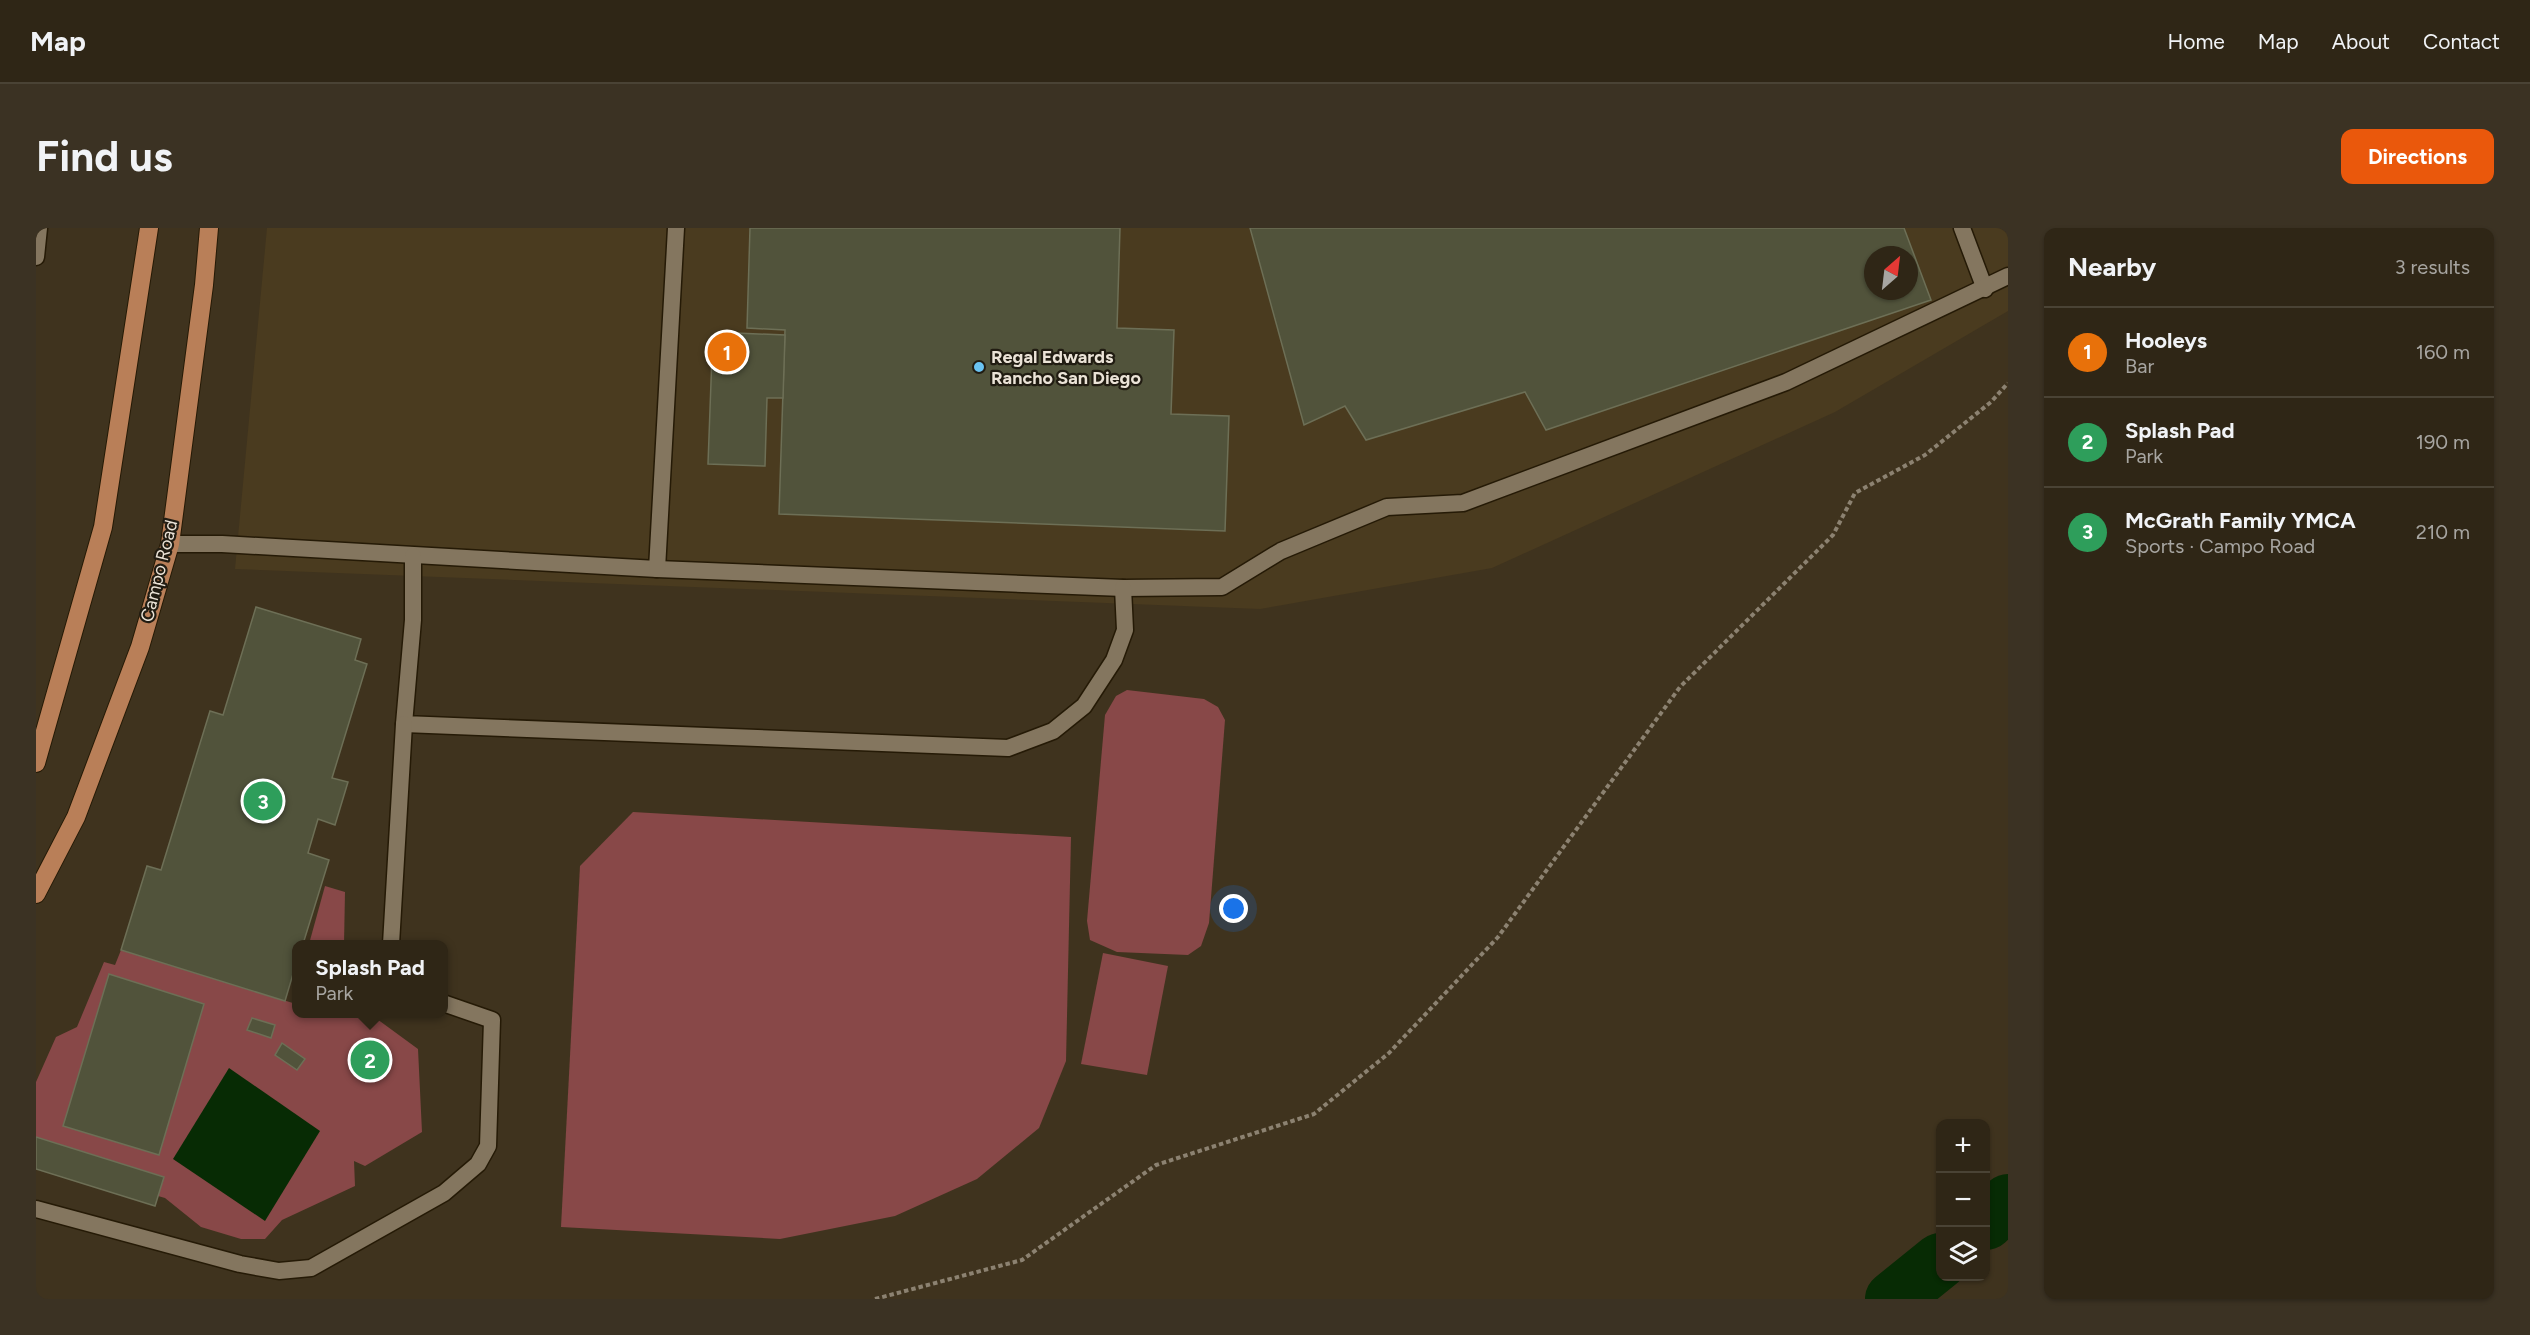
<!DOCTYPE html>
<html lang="en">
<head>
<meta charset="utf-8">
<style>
  :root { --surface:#2f2616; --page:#3b3223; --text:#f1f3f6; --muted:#a7a5a1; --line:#4a4335; --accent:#ea580c }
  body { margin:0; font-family:Figtree,sans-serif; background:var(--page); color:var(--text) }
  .controls { position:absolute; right:18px; bottom:18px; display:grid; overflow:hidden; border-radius:12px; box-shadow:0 2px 4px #0004 }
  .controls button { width:54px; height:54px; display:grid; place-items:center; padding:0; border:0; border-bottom:2px solid var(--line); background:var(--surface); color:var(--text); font:30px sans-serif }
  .compass { position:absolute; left:1828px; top:18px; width:54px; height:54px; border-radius:50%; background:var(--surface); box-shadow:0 2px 4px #0004; rotate:28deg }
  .you { position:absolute; left:1198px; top:681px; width:21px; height:21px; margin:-15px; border:4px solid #fff; border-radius:50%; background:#1a73e8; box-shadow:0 0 0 9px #1a73e833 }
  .badge { display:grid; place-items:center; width:39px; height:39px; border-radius:50%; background:var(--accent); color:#fff; font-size:20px; font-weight:700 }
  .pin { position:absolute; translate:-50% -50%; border:3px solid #fff; box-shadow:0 2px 6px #0006 }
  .popup { position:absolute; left:256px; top:712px; width:156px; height:78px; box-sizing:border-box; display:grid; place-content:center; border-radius:12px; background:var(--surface); filter:drop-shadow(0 2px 4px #0005); font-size:20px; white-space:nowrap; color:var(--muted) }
  .popup b { font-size:22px; color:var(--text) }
  .popup::after { content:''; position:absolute; left:50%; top:100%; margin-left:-12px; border:12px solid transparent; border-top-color:var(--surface) }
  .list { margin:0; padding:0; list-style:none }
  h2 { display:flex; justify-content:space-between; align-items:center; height:78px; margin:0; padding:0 24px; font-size:26px }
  h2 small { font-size:20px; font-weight:400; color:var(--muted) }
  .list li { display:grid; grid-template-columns:39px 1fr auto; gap:18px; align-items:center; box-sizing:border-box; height:90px; padding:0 24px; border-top:2px solid var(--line) }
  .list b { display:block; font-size:22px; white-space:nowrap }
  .list p { margin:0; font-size:20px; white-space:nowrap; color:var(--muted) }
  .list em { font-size:20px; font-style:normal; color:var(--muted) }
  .icon { flex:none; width:33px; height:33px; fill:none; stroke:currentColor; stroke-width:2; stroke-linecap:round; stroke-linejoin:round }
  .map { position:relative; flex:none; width:1972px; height:1071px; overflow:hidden; border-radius:12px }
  header { display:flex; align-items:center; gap:36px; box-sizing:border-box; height:84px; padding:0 30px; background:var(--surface); border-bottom:2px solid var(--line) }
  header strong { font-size:28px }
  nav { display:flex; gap:33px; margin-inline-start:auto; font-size:21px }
  .intro { display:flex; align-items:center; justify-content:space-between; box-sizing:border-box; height:144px; padding:0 36px }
  h1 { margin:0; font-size:42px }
  .button { padding:15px 27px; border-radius:12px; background:var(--accent); color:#fff; font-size:21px; font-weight:700 }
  main { display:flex; gap:36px; padding:0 36px }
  aside { flex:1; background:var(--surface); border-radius:12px; box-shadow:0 2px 4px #0004 }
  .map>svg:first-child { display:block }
  .built { fill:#4a3b1f; fill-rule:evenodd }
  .green { fill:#884848 }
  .water { fill:#072b04 }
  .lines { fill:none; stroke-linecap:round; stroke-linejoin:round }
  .river { stroke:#072b04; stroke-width:56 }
  .building { fill:#51533b; stroke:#6d6f56; stroke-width:1.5; fill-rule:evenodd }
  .service-casing { stroke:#251a06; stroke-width:19 }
  .trunk-casing { stroke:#251a06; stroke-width:20 }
  .path { stroke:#8c8271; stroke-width:4; stroke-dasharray:4.5 3; stroke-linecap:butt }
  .service { stroke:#84765f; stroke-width:16 }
  .trunk { stroke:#b97f58; stroke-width:18 }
  .poi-dot { fill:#6ac3f1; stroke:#211c12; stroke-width:2 }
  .labels { text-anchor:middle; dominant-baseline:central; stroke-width:4.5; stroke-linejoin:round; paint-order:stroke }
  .poi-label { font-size:18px; font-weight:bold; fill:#ebe3d7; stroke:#211c12; text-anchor:start }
  .street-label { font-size:18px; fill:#ebe3d7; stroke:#211c12 }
</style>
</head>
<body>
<header>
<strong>Map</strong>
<nav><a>Home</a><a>Map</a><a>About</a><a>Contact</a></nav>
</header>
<div class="intro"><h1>Find us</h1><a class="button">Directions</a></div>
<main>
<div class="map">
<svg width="1972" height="1071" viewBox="0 0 1972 1071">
  <rect width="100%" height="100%" fill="#3f331e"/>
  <path class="built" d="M231 0H1972V83L1799 184 1456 340 1224 381 199 341ZM1837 27H1873V63H1837Z"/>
  <g class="green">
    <path d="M1091 462 1168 471 1182 479 1189 492 1173 695 1165 718 1152 727 1081 724 1054 712 1051 693 1069 487 1080 468Z"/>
    <path d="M597 584 1035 609 1030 833 1003 900 941 951 859 988 744 1011 525 999 544 638Z"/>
    <path d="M289 658 309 664 308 716H273Z"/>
    <path d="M85 722 260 776V786H315L341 791 382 821 386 904 329 938 318 933 319 958 246 992 229 1011H205L165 999 129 970 122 968 119 978 0 941V854L20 809 41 799 68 734 79 737Z"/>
    <path d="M1067 725 1132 738 1111 847 1045 836Z"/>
  </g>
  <path class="water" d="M193 840 284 903 229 993 137 931Z"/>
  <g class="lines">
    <g class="river">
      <path d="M1950 994 1972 974"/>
      <path d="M1857 1071 1904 1033"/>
    </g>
  </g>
  <g class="building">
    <path d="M714 0H1084L1081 100 1138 102 1135 186 1193 188 1189 303 743 286 749 102 711 100Z"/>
    <path d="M1214 0H1868L1895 72 1510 202 1489 164 1330 212 1309 178 1268 197ZM1837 27H1873V63H1837Z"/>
    <path d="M700 105 749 107 747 170H731L729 238 672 236 676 127Z"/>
    <path d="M220 379 325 411 319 432 331 436 296 550 312 554 299 597 282 591 272 625 293 632 267 716H260V736L249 773 85 722 111 638 125 642 174 483 187 487Z"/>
    <path d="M73 746 168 776 123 927 27 898Z"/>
    <path d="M216 790 239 797 235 810 211 802Z"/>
    <path d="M246 815 269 831 261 842 239 827Z"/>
    <path d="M0 909 128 949 119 978 0 941Z"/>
  </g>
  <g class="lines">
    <g class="service-casing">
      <g id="service">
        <path d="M1926 0 1949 61"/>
        <path d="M0 29 3 0"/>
        <path d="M134 316H186L621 341 1087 360 1186 359 1245 323 1351 279 1427 275 1750 154 1972 48"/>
        <path d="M377 328V392L368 496 972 520 1017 503 1048 478 1078 432 1089 402 1087 360"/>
        <path d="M621 341 640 0"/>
        <path d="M355 716 368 496"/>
        <path d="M0 981 204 1036 243 1043 275 1040 408 965 442 936 452 918 456 792 407 775"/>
      </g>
    </g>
    <g class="trunk-casing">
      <g id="trunk">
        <path d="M0 535 67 299 113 0"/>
        <path d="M0 666 40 589 104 419 134 316 168 57 173 0"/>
      </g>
    </g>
    <path class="path" d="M839 1071 986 1032 1120 937 1278 886 1353 825 1462 709 1644 459 1797 307 1819 265 1889 227 1955 174 1972 155"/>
    <use href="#service" class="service"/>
    <use href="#trunk" class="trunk"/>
  </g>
  <circle class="poi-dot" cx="943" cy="139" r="6"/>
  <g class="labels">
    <g class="poi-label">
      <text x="955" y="129">Regal Edwards<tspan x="955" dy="21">Rancho San Diego</tspan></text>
    </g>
    <g class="street-label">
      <text transform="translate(123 343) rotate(-76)">Campo Road</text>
    </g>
  </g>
</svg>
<div class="controls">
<button>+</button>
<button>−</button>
<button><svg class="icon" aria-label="layers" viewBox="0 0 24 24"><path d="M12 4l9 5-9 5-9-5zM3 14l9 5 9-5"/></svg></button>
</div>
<svg class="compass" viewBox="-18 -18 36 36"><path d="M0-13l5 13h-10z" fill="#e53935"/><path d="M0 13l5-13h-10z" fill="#a7a5a1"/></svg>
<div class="you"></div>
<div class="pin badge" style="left:691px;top:124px;background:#e8710a">1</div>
<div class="pin badge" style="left:334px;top:832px;background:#2e9e5b">2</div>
<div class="popup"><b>Splash Pad</b>Park</div>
<div class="pin badge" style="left:227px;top:573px;background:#2e9e5b">3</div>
</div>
<aside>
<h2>Nearby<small>3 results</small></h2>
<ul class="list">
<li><span class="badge" style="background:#e8710a">1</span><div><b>Hooleys</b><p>Bar</p></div><em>160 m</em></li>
<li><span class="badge" style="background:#2e9e5b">2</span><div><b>Splash Pad</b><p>Park</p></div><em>190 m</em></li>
<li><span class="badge" style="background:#2e9e5b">3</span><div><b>McGrath Family YMCA</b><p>Sports · Campo Road</p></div><em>210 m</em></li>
</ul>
</aside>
</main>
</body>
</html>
